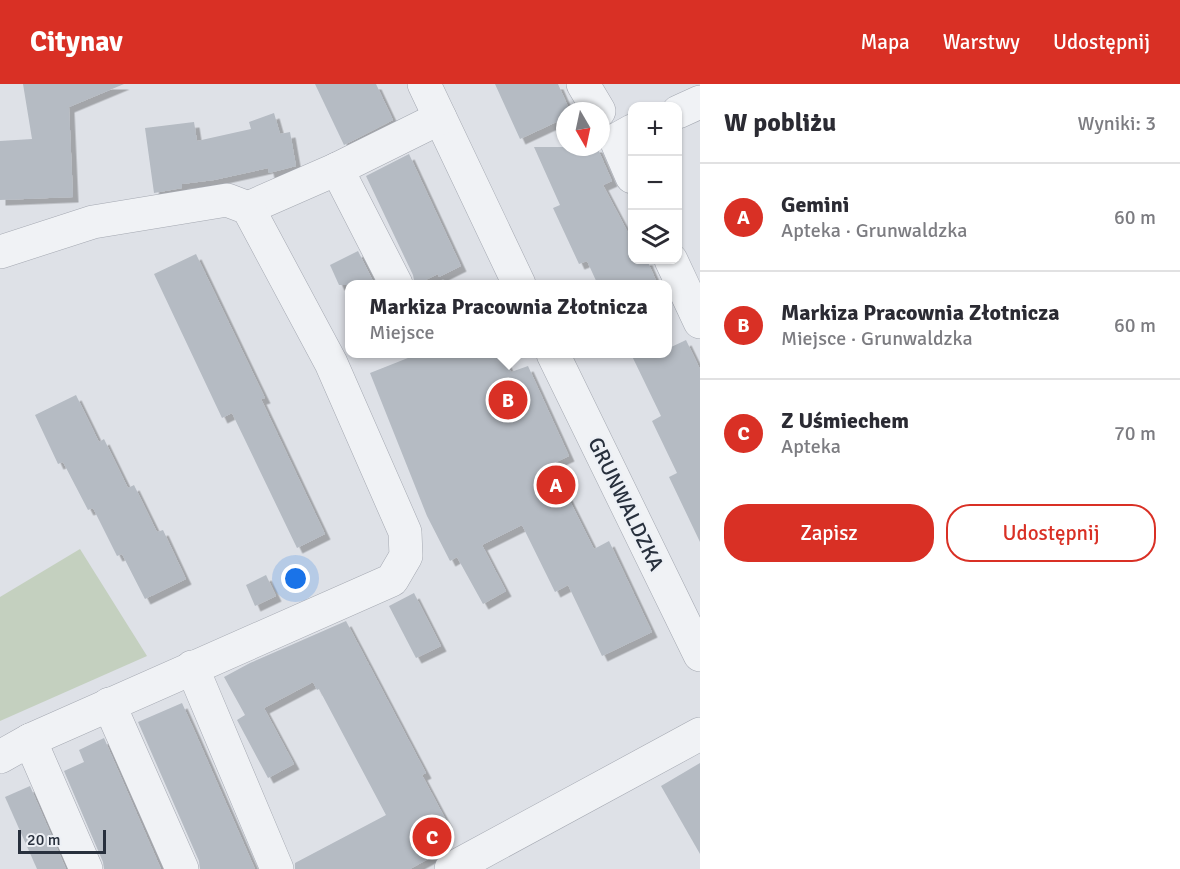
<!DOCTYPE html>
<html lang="pl">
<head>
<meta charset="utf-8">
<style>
  :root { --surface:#fff; --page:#f7f7f7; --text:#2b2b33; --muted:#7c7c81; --line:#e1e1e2; --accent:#d93025 }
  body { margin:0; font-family:Signika,sans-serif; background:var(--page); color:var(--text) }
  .controls { position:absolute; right:18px; top:18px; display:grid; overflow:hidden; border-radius:12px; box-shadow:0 2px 4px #0004 }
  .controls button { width:54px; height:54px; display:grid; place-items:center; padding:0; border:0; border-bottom:2px solid var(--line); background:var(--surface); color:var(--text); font:30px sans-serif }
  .compass { position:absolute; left:556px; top:18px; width:54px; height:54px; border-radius:50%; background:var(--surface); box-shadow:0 2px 4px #0004; rotate:171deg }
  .scale { position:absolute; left:18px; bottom:15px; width:88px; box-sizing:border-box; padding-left:6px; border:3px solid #28303d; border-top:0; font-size:16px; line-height:21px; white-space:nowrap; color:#28303d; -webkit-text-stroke:4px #edf0f5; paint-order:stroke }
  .you { position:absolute; left:296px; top:495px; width:21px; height:21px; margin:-15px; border:4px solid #fff; border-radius:50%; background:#1a73e8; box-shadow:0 0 0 9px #1a73e833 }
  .badge { display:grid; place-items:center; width:39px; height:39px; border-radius:50%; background:var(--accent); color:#fff; font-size:20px; font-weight:700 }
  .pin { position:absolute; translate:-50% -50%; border:3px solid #fff; box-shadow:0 2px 6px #0006 }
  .popup { position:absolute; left:345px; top:196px; width:327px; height:78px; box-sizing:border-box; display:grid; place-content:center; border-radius:12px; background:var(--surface); filter:drop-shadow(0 2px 4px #0005); font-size:20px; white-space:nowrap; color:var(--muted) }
  .popup b { font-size:22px; color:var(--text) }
  .popup::after { content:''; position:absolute; left:50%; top:100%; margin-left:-12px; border:12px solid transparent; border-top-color:var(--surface) }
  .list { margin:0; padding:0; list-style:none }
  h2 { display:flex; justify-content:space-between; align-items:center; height:78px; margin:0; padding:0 24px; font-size:26px }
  h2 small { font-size:20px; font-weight:400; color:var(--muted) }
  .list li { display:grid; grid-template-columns:39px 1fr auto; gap:18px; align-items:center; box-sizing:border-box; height:108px; padding:0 24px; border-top:2px solid var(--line) }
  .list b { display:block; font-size:22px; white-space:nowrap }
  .list p { margin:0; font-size:20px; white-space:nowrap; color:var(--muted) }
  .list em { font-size:20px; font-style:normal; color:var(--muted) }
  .actions { display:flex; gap:12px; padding:18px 24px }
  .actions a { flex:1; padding:14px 0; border:2px solid var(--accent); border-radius:24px; text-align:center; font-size:21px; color:var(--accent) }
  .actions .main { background:var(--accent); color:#fff }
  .icon { flex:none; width:33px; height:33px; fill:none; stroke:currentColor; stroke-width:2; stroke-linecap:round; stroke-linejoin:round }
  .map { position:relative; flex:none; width:700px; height:785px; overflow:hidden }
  header { display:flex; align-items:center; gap:36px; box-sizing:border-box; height:84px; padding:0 30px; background:var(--accent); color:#fff }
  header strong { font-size:28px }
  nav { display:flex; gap:33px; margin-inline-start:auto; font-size:21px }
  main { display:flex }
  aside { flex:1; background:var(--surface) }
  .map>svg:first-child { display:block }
  .green { fill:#c4d0bf }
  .building { fill:#b5bbc3; filter:url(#shadow) }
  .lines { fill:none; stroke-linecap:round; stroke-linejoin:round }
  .minor-casing { stroke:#a4a8b1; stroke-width:34 }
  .minor { stroke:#f0f2f5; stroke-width:33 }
  .labels { text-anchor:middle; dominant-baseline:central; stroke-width:5; stroke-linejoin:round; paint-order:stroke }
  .street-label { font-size:21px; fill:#28303d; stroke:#edf0f5 }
</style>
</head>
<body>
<header>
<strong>Citynav</strong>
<nav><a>Mapa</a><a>Warstwy</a><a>Udostępnij</a></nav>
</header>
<main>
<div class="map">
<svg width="700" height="785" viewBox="0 0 700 785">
  <defs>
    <filter id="shadow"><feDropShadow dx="5.5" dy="5.5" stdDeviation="0" flood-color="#0004"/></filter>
  </defs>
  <rect width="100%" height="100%" fill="#dee1e7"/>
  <path class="green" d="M80 465 147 572 0 637V513Z"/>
  <g class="building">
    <path d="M23 0H124L69 23 73 113 0 116V57L32 55Z"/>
    <path d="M315 0H376L393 36 344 61Z"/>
    <path d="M495 0H558L570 27H565V34L520 55Z"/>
    <path d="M274 29 280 50 290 48 296 82 269 89 268 84 214 96 182 100V104L154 109 145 44 194 38 197 57 251 45 249 38Z"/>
    <path d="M534 63H597L612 97 603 101 633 158V176H647L658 201H598L587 177 579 180 553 124 560 121Z"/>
    <path d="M409 70 461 182 439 193 438 190 415 201 413 191 366 92Z"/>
    <path d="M358 167 375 201H339L330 181Z"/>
    <path d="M196 170 265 314 261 315 325 450 297 464 232 329 222 334 154 190Z"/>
    <path d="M686 256 700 285V458L669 393 677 389 652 337 661 332 631 270H667V265Z"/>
    <path d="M418 270H502L511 288 528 282 569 372 554 379 566 409 594 465 609 457 652 548 602 572 568 501 555 508 522 441 482 461 506 507 483 520 457 473 450 477 427 432 370 289Z"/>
    <path d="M76 311 99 358 104 355 128 404 134 401 157 448 163 446 186 495 145 515 122 470 117 472 93 424 88 426 63 378 58 380 35 331Z"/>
    <path d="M266 491 276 512 255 522 246 501Z"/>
    <path d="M414 509 441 562 416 574 389 522Z"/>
    <path d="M346 537 426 689 422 691 447 738 437 770 410 785H295V779L386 731 319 605 317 606 313 598 264 624 294 680 268 694 237 636 245 631 224 593 250 579Z"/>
    <path d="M182 619 195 648 255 785H200L199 777 138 638Z"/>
    <path d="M104 654 161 785H104L103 778 64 687 84 678 79 666Z"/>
    <path d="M700 679V770L661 702Z"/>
    <path d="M30 702 66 785H37L5 713Z"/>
  </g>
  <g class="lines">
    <g class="minor-casing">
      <g id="minor">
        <path d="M424 0 519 200"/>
        <path d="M583 0 599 27"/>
        <path d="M678 28 700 18"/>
        <path d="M632 47 616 56 632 93"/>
        <path d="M337 85 396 200"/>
        <path d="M248 124 337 85 440 34"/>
        <path d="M0 168 93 138 227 116 248 124 331 279 405 448 406 472 392 496 30 656 86 785"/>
        <path d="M671 176 700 238"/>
        <path d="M553 270 700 571"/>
        <path d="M192 583 277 785"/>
        <path d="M109 620 182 785"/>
        <path d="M0 673 30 656"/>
        <path d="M451 785 700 650"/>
      </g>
    </g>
    <use href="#minor" class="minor"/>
  </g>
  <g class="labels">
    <g class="street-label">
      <text transform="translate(626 420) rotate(64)">GRUNWALDZKA</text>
    </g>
  </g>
</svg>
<div class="controls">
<button>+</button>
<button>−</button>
<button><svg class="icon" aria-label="layers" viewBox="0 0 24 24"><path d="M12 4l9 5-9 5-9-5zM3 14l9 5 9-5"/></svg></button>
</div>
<svg class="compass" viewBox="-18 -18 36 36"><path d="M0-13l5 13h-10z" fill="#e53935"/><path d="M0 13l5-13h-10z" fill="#7c7c81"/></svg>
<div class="scale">20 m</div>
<div class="you"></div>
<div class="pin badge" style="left:556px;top:401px">A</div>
<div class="pin badge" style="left:508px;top:316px">B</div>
<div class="popup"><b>Markiza Pracownia Złotnicza</b>Miejsce</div>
<div class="pin badge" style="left:432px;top:753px">C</div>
</div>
<aside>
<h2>W pobliżu<small>Wyniki: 3</small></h2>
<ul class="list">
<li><span class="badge">A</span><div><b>Gemini</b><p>Apteka · Grunwaldzka</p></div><em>60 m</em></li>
<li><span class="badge">B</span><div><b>Markiza Pracownia Złotnicza</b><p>Miejsce · Grunwaldzka</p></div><em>60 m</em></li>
<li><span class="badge">C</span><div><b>Z Uśmiechem</b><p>Apteka</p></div><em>70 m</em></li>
</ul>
<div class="actions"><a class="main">Zapisz</a><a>Udostępnij</a></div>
</aside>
</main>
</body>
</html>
